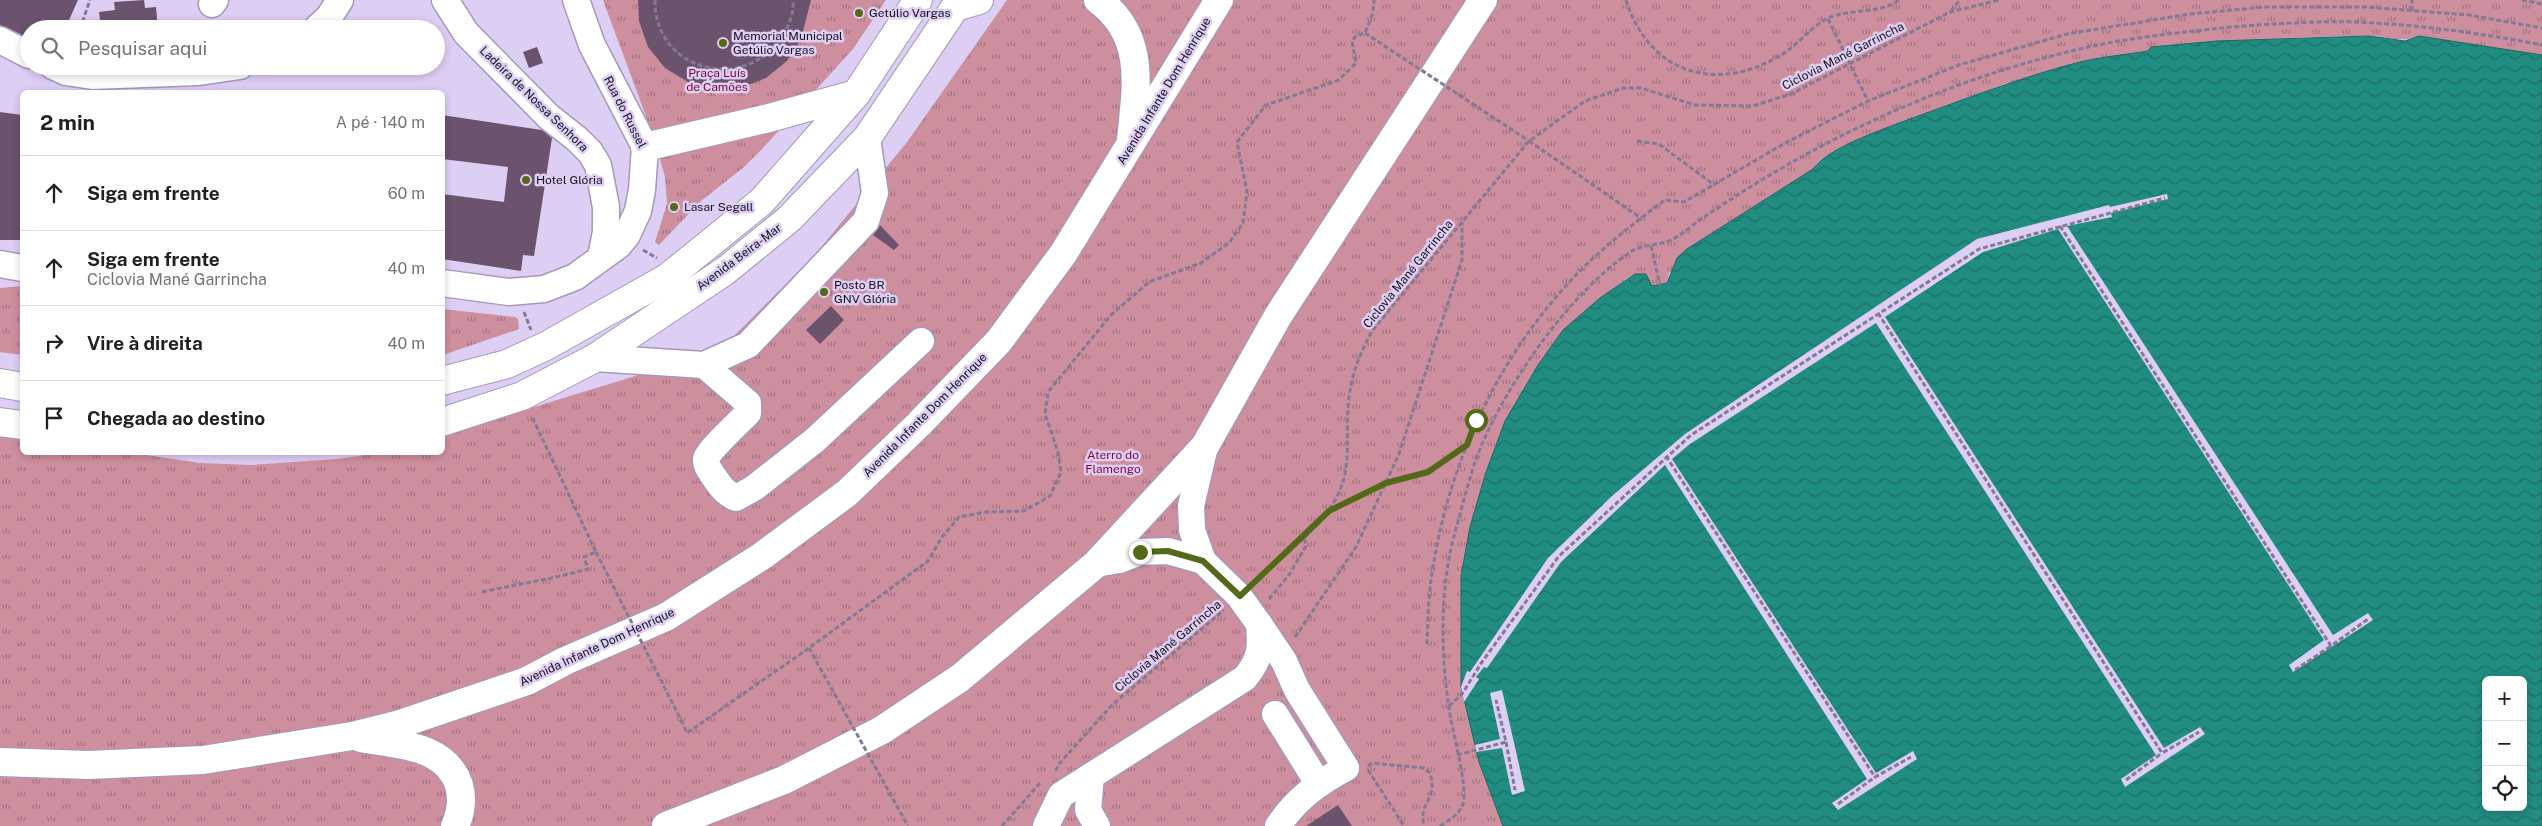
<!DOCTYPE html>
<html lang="pt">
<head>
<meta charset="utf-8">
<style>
  :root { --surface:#fff; --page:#f6f6f6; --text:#202124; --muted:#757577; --line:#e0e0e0 }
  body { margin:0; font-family:"Public Sans",sans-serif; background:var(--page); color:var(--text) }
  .controls { position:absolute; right:15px; bottom:15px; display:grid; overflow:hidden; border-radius:8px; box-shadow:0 2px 8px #0003 }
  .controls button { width:45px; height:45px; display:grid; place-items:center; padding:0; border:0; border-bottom:1px solid var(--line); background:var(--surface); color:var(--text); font:25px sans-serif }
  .stop { position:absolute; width:15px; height:15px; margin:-11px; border:4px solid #546918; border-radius:50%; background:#fff }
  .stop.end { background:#546918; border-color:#fff; box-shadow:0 1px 5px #0008 }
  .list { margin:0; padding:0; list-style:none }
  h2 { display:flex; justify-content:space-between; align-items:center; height:65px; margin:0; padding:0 20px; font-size:21px }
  h2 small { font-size:16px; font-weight:400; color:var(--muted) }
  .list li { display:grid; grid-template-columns:32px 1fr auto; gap:15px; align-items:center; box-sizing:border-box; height:75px; padding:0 20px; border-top:1px solid var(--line) }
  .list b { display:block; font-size:19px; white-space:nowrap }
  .list p { margin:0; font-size:16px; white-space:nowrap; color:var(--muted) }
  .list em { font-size:16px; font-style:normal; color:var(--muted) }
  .icon { flex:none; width:28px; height:28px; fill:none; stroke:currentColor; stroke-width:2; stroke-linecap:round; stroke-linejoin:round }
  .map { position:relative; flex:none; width:2542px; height:826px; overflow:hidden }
  .search { position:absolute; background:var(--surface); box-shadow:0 2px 8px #0003; left:20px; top:20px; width:425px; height:55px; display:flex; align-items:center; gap:12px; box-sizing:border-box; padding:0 18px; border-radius:28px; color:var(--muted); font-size:19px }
  .panel { position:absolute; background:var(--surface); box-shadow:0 2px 8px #0003; left:20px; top:90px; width:425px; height:365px; border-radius:8px }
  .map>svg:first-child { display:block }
  .park { fill:url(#park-tufts) }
  .water { fill:url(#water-waves); stroke:#1e6762; fill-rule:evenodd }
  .pier { fill:#ddcef3 }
  .building { fill:#6b536e }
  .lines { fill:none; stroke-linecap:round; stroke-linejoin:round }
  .minor-casing { stroke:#a698bb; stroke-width:29 }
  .major-casing { stroke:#a698bb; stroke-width:30 }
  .highway-casing { stroke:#a698bb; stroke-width:30 }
  .path { stroke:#847994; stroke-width:3; stroke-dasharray:5 2.5; stroke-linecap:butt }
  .minor { stroke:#fff; stroke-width:26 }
  .major { stroke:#fff; stroke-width:28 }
  .highway { stroke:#fff; stroke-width:28 }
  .path-bridge { stroke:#847994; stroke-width:3; stroke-dasharray:5 2.5; stroke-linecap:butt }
  .route { stroke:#546918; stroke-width:6 }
  .poi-dot { fill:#546918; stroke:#ddcef3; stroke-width:2 }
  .labels { text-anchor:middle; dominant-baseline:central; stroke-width:5; stroke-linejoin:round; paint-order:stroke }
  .poi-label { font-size:12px; fill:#16101d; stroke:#ddcef3; text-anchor:start }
  .street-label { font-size:12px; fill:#16101d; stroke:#ddcef3 }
  .park-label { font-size:12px; fill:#7c073a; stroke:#ddcef3 }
</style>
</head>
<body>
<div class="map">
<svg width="2542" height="826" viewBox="0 0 2542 826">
  <defs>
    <pattern id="park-tufts" width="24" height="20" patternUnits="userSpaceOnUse" patternTransform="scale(1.25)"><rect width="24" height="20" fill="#cd8f9e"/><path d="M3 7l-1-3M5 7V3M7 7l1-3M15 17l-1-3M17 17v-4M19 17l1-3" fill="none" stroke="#a57380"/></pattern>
    <pattern id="water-waves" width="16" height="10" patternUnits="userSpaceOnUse" patternTransform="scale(1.25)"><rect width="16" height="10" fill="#218c80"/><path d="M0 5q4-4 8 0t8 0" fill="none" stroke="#1c7168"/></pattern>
  </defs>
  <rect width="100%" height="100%" fill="#ddcef3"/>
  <g class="park">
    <path d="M603 0H886L853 49 763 148 744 167 701 201 659 245 655 242 667 204 665 177 654 138Z"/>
    <path d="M1007 0H2542V55L2419 36C2397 44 2387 35 2366 36 2294 37 2222 41 2151 47L2148 51 2004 84 1859 139 1818 162 1813 169 1669 273 1667 283 1652 287 1635 274 1626 279 1563 330 1538 365 1505 421 1486 472 1462 694 1479 762 1503 826H0V434L22 438V452H126L200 463 251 465 337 459 379 453 442 452 443 435 720 350 814 256 907 142Z"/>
    <path d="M22 286V355L0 352V288Z"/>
    <path d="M443 309 515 317 518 319 519 329 443 355Z"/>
  </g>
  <path class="water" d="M2369 36 2405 41 2419 36 2542 55V826H1503L1479 762 1461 687V576L1470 527 1486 472 1505 421 1538 365 1563 330 1600 298 1635 274H1646L1652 286 1667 283 1677 258 1687 249 1813 169C1829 147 1884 129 1910 119 1965 99 2019 78 2076 63 2099 57 2124 55 2148 51L2151 47 2217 41ZM2486 680H2523V807H2486Z"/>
  <g class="pier">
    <path d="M2167 194 2168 199 2111 213 2112 217 2067 226 2333 635 2368 613 2373 620 2293 672 2289 665 2324 640 2058 229 1983 252 1885 317 2164 748 2200 727 2205 734 2125 787 2121 779 2156 755 1876 323 1690 444 1672 459 1876 773 1913 751 1917 759 1838 810 1832 803 1867 779 1665 465 1561 562 1487 668 1484 667 1476 677 1479 679 1464 702 1461 687 1467 671 1470 672 1548 558 1612 496 1685 434 1977 239 2109 205 2110 207Z"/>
    <path d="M1502 690 1525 791 1512 795 1502 748 1476 752 1475 745 1500 739 1490 693Z"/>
  </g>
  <g class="building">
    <path d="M0 0H78L65 29H29V38L0 25Z"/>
    <path d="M144 0 145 8 156 7 158 29H101L99 12 115 10 114 2Z"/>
    <path d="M638 0H811L801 39 787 61 766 78 741 88 714 89 688 82 665 68 648 47 639 21Z"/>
    <path d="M537 47 543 63 529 68 523 52Z"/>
    <path d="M0 112 22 115V240H0Z"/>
    <path d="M442 115 542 130 552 138 534 256 523 255 521 271 442 259V194L504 202 508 167 442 159Z"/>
    <path d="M880 225 899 245 894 250 873 235Z"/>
    <path d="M831 306 844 320 820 344 806 330Z"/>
    <path d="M1338 805 1352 826H1306Z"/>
  </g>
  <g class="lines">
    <g class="minor-casing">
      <g id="minor">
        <path d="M445 0 466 33 549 117 577 139 590 152 598 165 606 207V232L601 257"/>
        <path d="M212 4 215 0"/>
        <path d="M316 29 329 17 340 0"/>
        <path d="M0 40 29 55"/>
        <path d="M53 66 66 72 92 76 199 72 240 66"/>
        <path d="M0 264 22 268"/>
        <path d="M442 283 509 292 544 289 575 277 619 245 627 235 638 211 642 190 645 147 592 45 576 0"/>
        <path d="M595 358 704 365 748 345 866 221 875 193 867 138"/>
        <path d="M704 365 748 403V413C741 420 706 453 706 459 705 465 711 472 714 477 721 487 725 493 736 498L754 488 815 440 921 341"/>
        <path d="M1203 561 1239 596 1259 624 1284 661 1297 690 1346 768C1318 783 1296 799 1278 826"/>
        <path d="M1096 564 1119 560 1140 552 1168 551 1203 561 1192 530 1191 506 1205 446"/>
        <path d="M1275 714 1318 783"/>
        <path d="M1091 776 1088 810 1097 826"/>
        <path d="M1046 826 1061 795 1245 678C1261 658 1261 649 1259 624"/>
      </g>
    </g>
    <g class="major-casing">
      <g id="major">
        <path d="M645 147 769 118 856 94"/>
        <path d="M442 381 507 364 546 346 667 278 761 202 856 94 918 0"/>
        <path d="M0 383 22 387"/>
        <path d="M0 422 22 425"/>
        <path d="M442 422 522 396 595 358 725 271 789 219 867 138 960 0"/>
      </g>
    </g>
    <g class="highway-casing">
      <g id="highway">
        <path d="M1098 0C1147 36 1136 88 1131 140"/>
        <path d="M955 7 979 0"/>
        <path d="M361 738C398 745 445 744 459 785 463 800 461 813 455 826"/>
        <path d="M0 762 88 765 203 760 352 736 400 724 527 681 565 661 666 617 762 556 847 493 919 424 999 341 1063 254 1219 0"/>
        <path d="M666 826 784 780 882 730 960 678 1096 564 1205 446 1278 316 1483 0"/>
      </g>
    </g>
    <g class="path">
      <path d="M655 0C654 73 749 95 784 33 790 24 794 11 793 0"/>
      <path d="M1626 0C1649 74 1717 94 1781 55 1798 45 1809 29 1826 19 1849 8 1878 15 1899 0"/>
      <path d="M2522 0 2542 4"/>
      <path d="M1951 11 1960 0"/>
      <path d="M2412 11V0"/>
      <path d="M1828 19 1868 101"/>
      <path d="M80 29 90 0"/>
      <path d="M1529 141 1641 218"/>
      <path d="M1637 141 1659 144 1714 185"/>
      <path d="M2060 226 2331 646 2368 619"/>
      <path d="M1651 246 1660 285"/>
      <path d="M643 250 657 258"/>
      <path d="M524 312 531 330"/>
      <path d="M1878 313 2162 753 2199 732"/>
      <path d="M1666 456 1875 777 1911 757"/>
      <path d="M1330 510 1386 483 1429 472 1467 445"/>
      <path d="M1254 582C1282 557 1326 525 1340 490 1351 464 1346 434 1348 407 1350 378 1359 355 1372 331L1529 141 1585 101 1623 88H1641L1695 105 1753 106 1791 94 1950 12 1999 0"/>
      <path d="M482 592C518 584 553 579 588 569L584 557 596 552 532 417"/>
      <path d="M1269 599 1289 575 1306 546 1304 536"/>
      <path d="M1295 637 1356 547 1399 454 1462 260V222"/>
      <path d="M1427 644C1428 623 1428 601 1431 580 1447 466 1496 359 1575 276 1602 248 1634 223 1665 200L1684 202 1787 142 1868 101 1959 65 2067 34 2190 14 2265 7H2366L2469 15 2542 28"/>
      <path d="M2295 670 2331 646"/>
      <path d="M1449 706 1462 694 1482 662 1559 556 1691 435 1979 249 2165 198"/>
      <path d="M681 720 687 733 809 648 928 561 942 537 959 517 986 512 1024 511 1050 496 1061 472 1058 452 1045 414 1048 392 1111 315 1149 282 1201 263 1229 243 1243 223 1247 192 1237 142 1266 105 1339 80 1356 63 1352 41 1356 36 1365 33 1373 13 1374 0"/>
      <path d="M1506 742 1515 790"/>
      <path d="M1457 755 1506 742 1496 700"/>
      <path d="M1368 766 1372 763 1424 768 1430 773C1438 802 1418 801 1424 826"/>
      <path d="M1368 770 1404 826"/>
      <path d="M1056 771 1058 765 1112 705 1224 610"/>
      <path d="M2126 780 2162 753"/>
      <path d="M1838 804 1875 777"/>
      <path d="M1002 826 1040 783"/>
      <path d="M1440 826C1449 820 1459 815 1463 804 1468 784 1452 732 1449 708 1441 656 1440 591 1453 540 1460 514 1467 487 1475 462 1500 392 1569 292 1632 251 1643 244 1659 246 1671 240 1680 236 1689 228 1697 222 1816 139 1951 77 2093 46 2135 37 2178 33 2221 28 2266 24 2312 21 2358 22 2420 25 2481 33 2542 45"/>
    </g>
    <use href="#minor" class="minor"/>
    <use href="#major" class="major"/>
    <use href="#highway" class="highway"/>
    <g class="path-bridge">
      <path d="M1365 33 1529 141"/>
      <path d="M596 552 681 720"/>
      <path d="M809 648 908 826"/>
    </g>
  </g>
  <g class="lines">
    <path class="route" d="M1140 552 1168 551 1203 561 1240 596 1329 511 1386 483 1428 472 1467 445 1476 420"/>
  </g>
  <g class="poi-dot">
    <circle cx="859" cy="13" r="5"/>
    <circle cx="723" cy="43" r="5"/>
    <circle cx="526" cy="180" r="5"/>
    <circle cx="674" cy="207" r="5"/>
    <circle cx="824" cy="292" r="5"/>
  </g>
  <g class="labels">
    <g class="poi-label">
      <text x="869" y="13">Getúlio Vargas</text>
      <text x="733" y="36">Memorial Municipal<tspan x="733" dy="14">Getúlio Vargas</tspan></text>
      <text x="536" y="180">Hotel Glória</text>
      <text x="684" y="207">Lasar Segall</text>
      <text x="834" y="285">Posto BR<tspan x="834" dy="14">GNV Glória</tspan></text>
    </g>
    <g class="street-label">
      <text transform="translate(1843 56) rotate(-27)">Ciclovia Mané Garrincha</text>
      <text transform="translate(1164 91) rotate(-59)">Avenida Infante Dom Henrique</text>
      <text transform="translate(534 99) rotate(44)">Ladeira de Nossa Senhora</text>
      <text transform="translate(625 112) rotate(63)">Rua do Russel</text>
      <text transform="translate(739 257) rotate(-37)">Avenida Beira-Mar</text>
      <text transform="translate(1408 274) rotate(-51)">Ciclovia Mané Garrincha</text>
      <text transform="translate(925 415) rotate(-45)">Avenida Infante Dom Henrique</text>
      <text transform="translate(1168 646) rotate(-40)">Ciclovia Mané Garrincha</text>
      <text transform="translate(597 647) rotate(-25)">Avenida Infante Dom Henrique</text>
    </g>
    <g class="park-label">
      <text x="717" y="73">Praça Luís<tspan x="717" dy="14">de Camões</tspan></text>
      <text x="1113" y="455">Aterro do<tspan x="1113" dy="14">Flamengo</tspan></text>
    </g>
  </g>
</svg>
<div class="controls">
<button>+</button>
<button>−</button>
<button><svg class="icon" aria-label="locate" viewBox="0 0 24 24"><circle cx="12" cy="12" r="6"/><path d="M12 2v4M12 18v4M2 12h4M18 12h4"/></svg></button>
</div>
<div class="stop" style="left:1476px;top:420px"></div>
<div class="stop end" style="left:1140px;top:552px"></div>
<div class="search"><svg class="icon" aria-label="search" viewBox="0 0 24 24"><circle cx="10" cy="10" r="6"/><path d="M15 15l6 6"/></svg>Pesquisar aqui</div>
<section class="panel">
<h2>2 min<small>A pé · 140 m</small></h2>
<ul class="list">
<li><svg class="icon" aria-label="ahead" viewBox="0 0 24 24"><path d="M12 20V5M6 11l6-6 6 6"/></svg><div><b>Siga em frente</b></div><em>60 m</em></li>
<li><svg class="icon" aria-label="ahead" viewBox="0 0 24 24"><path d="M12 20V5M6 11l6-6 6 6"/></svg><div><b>Siga em frente</b><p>Ciclovia Mané Garrincha</p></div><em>40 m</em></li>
<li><svg class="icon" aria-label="right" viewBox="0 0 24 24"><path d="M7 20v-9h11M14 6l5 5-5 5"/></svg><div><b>Vire à direita</b></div><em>40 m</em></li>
<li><svg class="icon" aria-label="arrive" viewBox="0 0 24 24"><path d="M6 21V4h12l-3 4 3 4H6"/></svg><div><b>Chegada ao destino</b></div></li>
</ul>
</section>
</div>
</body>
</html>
